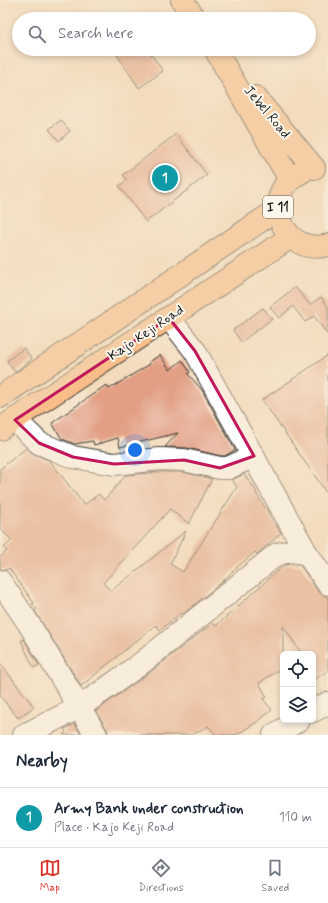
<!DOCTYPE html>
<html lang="en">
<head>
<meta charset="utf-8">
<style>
  :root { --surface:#fff; --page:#f6f6f7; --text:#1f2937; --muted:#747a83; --line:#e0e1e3; --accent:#d93025 }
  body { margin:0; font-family:Mynerve,sans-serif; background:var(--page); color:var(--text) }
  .controls { position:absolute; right:12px; bottom:12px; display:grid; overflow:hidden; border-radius:6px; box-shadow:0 2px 6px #0003 }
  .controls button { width:36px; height:36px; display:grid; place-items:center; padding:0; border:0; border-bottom:1px solid var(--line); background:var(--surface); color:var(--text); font:20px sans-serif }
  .you { position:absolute; left:135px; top:450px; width:14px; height:14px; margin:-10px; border:3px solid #fff; border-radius:50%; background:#1a73e8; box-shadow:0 0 0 6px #1a73e833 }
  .badge { display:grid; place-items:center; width:26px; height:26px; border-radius:50%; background:var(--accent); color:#fff; font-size:13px; font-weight:700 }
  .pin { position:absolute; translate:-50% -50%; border:2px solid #fff; box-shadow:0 1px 4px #0006 }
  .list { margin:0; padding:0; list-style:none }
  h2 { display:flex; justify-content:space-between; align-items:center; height:52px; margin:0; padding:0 16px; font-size:17px }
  h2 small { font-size:13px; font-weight:400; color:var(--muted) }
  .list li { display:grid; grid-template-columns:26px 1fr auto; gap:12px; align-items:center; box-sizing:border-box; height:60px; padding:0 16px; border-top:1px solid var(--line) }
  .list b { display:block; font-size:15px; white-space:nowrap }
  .list p { margin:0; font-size:13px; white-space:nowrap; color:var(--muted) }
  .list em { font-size:13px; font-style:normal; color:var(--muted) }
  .icon { flex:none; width:22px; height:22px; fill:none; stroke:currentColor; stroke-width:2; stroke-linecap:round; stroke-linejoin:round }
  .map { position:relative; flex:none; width:328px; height:735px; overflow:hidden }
  .search { position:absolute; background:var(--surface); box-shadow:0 2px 6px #0003; left:12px; right:12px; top:12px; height:44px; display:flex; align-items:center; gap:10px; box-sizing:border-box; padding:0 14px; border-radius:22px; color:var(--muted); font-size:15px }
  .sheet { height:112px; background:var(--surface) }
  nav { display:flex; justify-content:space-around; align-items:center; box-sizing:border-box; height:56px; border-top:1px solid var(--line); background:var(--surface); font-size:11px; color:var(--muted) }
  nav a { display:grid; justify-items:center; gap:2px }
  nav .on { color:var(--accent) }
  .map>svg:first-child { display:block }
  .building { fill:#e29f84 }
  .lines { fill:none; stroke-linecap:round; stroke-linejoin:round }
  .minor-casing { stroke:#3c3934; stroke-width:24 }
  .major-casing { stroke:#3c3934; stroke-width:24 }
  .minor { stroke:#fff; stroke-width:22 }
  .major { stroke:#f8bd89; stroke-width:22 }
  .marked { fill:none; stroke:#c2185b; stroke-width:3; stroke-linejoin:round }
  .labels { text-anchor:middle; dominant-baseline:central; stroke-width:4; stroke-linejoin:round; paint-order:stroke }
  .shield { fill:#fbf7ec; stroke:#5f5e5a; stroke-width:1 }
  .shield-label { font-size:13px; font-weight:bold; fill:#1c1c1c }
  .street-label { font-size:14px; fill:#1c1c1c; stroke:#fbf7ec }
</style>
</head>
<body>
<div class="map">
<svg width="328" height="735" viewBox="0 0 328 735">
  <rect width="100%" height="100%" fill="#fbf7ec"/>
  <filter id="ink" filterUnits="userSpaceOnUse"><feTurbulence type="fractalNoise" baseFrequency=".025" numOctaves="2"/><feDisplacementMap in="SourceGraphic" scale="8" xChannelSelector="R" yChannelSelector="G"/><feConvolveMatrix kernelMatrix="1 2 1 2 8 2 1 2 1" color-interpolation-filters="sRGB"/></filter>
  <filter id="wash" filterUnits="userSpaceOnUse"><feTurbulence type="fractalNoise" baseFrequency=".012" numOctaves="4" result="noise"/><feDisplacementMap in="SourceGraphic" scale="16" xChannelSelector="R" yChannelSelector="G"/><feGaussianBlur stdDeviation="0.9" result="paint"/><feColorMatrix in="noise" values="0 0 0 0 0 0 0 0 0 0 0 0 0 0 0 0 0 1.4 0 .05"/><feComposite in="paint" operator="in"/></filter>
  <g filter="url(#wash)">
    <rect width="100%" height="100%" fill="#f3dcbd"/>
    <g id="blocks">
      <g class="building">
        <path d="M126 49H147L163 71 139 88 117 55Z"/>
        <path d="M61 120 70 131 59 141 49 129Z"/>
        <path d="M176 134 207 175 146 222 119 186 127 180 123 175Z"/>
        <path d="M295 287 310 305 321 297 328 307V335L314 316 305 322 293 306 279 318 270 307Z"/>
        <path d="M263 308 272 319 241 342 233 330Z"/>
        <path d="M24 348 32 359 15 372 7 361Z"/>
        <path d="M160 355 170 370 182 360 190 372 188 374 202 390 235 450 225 456H221L187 448 165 447 178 433 120 447 118 438 94 445 93 441 75 444 62 439 52 423 106 385 109 389 150 364 149 362Z"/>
        <path d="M328 355V495L262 400Z"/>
        <path d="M26 448 34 454 50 461 84 505 99 494 104 500 126 475 160 472H182L212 479 189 524 170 509 103 583 111 591 186 531 170 564 183 572 237 487 232 480 244 474 257 492 256 493 281 533 257 554 255 552 237 567 222 582 182 615 181 613 160 630 156 625 81 686 35 611 37 609 32 604 34 603 9 568 6 570 0 569V557L7 551 4 548 12 540 0 529V469Z"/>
        <path d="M292 564 293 566 300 565 318 591 328 598V671L313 680V654H302L283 626V667L259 683 267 697 263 699 272 710 257 722 236 735H216L208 726 192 735H108L107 729 96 711 150 672 213 623 216 626 275 573 285 565Z"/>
        <path d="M24 639 39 665 34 668 21 641Z"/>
        <path d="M0 663 34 707 18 718 0 696Z"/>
        <path d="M75 724 81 735H63L66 732 64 729Z"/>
      </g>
    </g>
  </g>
  <g filter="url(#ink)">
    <use href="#blocks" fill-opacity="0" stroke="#3c3934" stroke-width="1"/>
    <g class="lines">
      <g class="minor-casing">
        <g id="minor">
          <path d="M169 318 195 351 307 554 328 584"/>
          <path d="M15 420 39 443 73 457 114 464 160 459 184 460 220 468H228L254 456"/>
          <path d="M0 581 29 624 96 735"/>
          <path d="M313 711 328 703"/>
          <path d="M24 735 78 708 107 688 143 662 277 554 292 551 307 554"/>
          <path d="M274 735 299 720"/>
        </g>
      </g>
      <g class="major-casing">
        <g id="major">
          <path d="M182 0 195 19"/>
          <path d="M215 49 290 180"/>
          <path d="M255 97 314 168"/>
          <path d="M302 172C257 192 282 258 328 245"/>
          <path d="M0 397 278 209"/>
          <path d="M0 429 291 237"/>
        </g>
      </g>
      <use href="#minor" class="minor"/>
      <use href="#major" class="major"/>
    </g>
  </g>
  <path d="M0 0H328V735H0ZM169 318 195 351 254 456 220 468 184 460 114 464 73 457 39 443 15 420Z" fill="#f3dcbd" fill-opacity=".55" fill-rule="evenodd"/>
  <path class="marked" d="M169 318 195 351 254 456 220 468 184 460 114 464 73 457 39 443 15 420Z"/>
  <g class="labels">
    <rect class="shield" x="263" y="196" width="30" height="22" rx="3"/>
    <g class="shield-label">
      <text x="278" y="207">I 11</text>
    </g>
    <g class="street-label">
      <text transform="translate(267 112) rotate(50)">Jebel Road</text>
      <text transform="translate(146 333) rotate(-34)">Kajo Keji Road</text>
    </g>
  </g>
</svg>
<div class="controls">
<button><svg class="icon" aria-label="locate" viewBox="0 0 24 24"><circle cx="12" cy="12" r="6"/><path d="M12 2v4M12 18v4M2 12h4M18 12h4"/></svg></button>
<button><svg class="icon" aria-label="layers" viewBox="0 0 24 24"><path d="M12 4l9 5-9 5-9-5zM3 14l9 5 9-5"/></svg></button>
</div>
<div class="you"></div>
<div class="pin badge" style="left:165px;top:178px;background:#0f9aa8">1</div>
<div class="search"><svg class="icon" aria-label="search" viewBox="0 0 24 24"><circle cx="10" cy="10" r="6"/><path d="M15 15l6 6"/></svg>Search here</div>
</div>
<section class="sheet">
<h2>Nearby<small></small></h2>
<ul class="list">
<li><span class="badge" style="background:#0f9aa8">1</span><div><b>Army Bank under construction</b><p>Place · Kajo Keji Road</p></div><em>110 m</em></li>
</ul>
</section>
<nav>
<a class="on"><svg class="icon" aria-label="map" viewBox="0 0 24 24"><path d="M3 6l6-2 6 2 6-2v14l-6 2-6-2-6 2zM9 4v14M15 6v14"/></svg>Map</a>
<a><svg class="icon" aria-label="directions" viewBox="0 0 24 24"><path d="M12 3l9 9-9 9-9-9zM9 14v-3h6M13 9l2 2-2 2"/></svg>Directions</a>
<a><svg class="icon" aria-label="saved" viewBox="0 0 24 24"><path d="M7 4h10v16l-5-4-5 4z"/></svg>Saved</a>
</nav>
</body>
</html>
